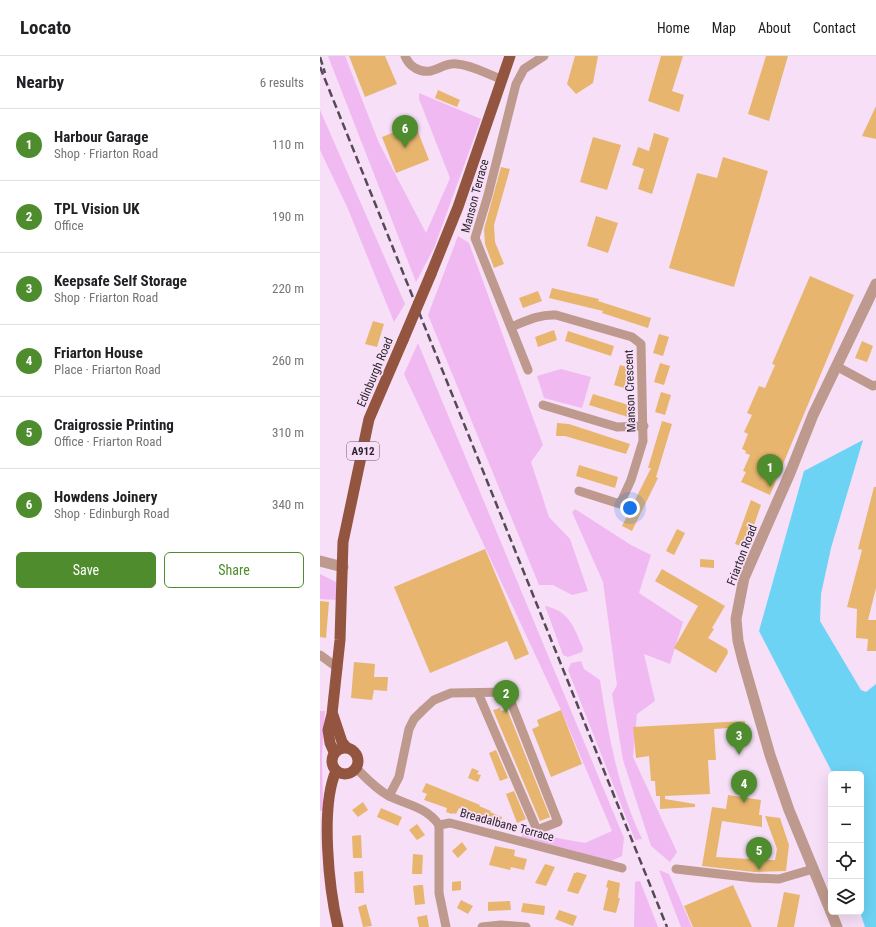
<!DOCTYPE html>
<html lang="en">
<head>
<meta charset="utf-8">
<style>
  :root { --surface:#fff; --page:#f2f2f2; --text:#202124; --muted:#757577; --line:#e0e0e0; --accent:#4e8c2d }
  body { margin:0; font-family:"Roboto Condensed",sans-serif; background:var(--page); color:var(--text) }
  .controls { position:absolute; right:12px; bottom:12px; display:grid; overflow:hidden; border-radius:6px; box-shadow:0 4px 16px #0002 }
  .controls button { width:36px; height:36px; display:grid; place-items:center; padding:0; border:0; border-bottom:1px solid var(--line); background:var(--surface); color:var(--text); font:20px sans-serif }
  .you { position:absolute; left:310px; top:452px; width:14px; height:14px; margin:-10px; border:3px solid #fff; border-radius:50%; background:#1a73e8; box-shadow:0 0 0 6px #1a73e833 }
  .badge { display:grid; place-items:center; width:26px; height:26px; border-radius:50%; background:var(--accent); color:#fff; font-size:13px; font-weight:700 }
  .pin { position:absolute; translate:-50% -33px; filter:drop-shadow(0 1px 2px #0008) }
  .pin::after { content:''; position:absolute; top:21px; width:14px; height:12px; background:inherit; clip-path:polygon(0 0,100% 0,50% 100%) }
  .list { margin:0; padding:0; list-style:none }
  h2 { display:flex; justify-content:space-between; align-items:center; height:52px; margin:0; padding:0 16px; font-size:17px }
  h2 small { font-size:13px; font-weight:400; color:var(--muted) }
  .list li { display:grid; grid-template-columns:26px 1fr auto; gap:12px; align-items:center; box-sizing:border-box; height:72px; padding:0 16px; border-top:1px solid var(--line) }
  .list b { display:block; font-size:15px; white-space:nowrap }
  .list p { margin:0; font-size:13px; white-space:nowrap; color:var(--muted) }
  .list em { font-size:13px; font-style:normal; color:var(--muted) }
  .actions { display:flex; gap:8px; padding:12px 16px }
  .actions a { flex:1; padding:9px 0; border:1px solid var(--accent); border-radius:6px; text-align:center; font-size:14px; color:var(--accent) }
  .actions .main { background:var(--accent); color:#fff }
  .icon { flex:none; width:22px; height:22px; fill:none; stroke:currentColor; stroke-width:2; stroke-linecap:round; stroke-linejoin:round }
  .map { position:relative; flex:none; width:556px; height:871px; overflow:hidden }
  header { display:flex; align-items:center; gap:24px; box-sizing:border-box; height:56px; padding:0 20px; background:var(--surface); border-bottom:1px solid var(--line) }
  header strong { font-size:19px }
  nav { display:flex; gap:22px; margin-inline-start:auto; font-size:14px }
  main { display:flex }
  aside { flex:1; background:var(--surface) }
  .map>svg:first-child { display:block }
  .green { fill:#f1b9f1 }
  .water { fill:#6dd3f5 }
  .building { fill:#e8b56f }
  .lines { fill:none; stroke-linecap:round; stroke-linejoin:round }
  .minor { stroke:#be998d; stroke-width:9 }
  .tertiary { stroke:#be998d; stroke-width:11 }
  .primary { stroke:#945540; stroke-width:11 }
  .rail { stroke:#554955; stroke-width:2.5; stroke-dasharray:8 4; stroke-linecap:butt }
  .primary-bridge { stroke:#945540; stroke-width:11 }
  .labels { text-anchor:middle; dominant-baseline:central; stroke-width:3.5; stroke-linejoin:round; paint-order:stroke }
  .shield { fill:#f7dff7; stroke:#6a5c6a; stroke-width:1 }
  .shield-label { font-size:11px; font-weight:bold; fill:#2d242d }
  .street-label { font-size:12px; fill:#2d242d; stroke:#f7dff7 }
</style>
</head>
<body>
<header>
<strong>Locato</strong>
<nav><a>Home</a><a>Map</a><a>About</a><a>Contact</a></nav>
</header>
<main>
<aside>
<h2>Nearby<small>6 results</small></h2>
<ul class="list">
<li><span class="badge">1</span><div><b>Harbour Garage</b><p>Shop · Friarton Road</p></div><em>110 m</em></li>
<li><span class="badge">2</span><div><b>TPL Vision UK</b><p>Office</p></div><em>190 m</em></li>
<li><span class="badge">3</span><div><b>Keepsafe Self Storage</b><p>Shop · Friarton Road</p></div><em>220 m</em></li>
<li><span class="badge">4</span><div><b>Friarton House</b><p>Place · Friarton Road</p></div><em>260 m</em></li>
<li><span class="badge">5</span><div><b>Craigrossie Printing</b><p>Office · Friarton Road</p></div><em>310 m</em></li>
<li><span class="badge">6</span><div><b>Howdens Joinery</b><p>Shop · Edinburgh Road</p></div><em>340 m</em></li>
</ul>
<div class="actions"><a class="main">Save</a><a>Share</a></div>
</aside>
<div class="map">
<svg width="556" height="871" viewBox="0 0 556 871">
  <rect width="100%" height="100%" fill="#f7dff7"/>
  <g class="green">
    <path d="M8 0H25L59 87 106 177 130 122 99 43V37L161 63 114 192 96 226Z"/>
    <path d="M0 54 85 248 74 266 28 153 0 94Z"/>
    <path d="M138 180 149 187 223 389 211 406 229 461 250 483 268 535 252 539 233 529H219L108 259Z"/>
    <path d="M98 287 304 782 302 800 291 805 201 781 204 776 265 787 292 775 241 654 84 318Z"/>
    <path d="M241 313 271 321 262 352 224 342 217 320Z"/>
    <path d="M255 453 311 489 331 499 319 537 363 566 350 608 324 598 335 645 317 658 313 701 357 796 350 806 331 790 303 704 292 638 297 629 283 526 252 456Z"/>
    <path d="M0 518 16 526 17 544 0 543Z"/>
    <path d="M225 550C250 555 254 572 263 592L262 596 248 601 243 599Z"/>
    <path d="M261 605 264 613 280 624C288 678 298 733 322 783L315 784 248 614 251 607Z"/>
    <path d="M0 655H5L2 699 3 754 0 755Z"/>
    <path d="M339 814 349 818 372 871H361Z"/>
    <path d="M320 825 338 871H314L315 826Z"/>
  </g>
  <path class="water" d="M543 384 511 492 501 538 500 565 541 634 546 636 556 628V871H545L540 856 541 718H513L439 575 484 415Z"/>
  <g class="building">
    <path d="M29 0H65L77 28 45 41Z"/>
    <path d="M255 0H278L273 27 256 38 247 28Z"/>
    <path d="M341 0H363L352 35 364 39 359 56 328 45Z"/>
    <path d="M446 0H468L449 65 428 58Z"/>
    <path d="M118 34 140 44 137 51 115 42Z"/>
    <path d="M556 50V83L542 80Z"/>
    <path d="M95 68 109 104 76 117 62 81Z"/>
    <path d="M334 77 349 82 332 138 318 133 324 113 312 109 318 91 329 95Z"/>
    <path d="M273 81 301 89 287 134 260 126Z"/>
    <path d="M403 101 448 115 414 231 349 212 377 117 397 122Z"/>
    <path d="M181 111 190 113 174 169 175 186 184 208 174 212 165 188 164 173Z"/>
    <path d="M276 160 298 167 288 197 267 190Z"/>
    <path d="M490 220 534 239 450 439 421 426 426 416 423 415 430 399 425 397 426 395 422 393 428 378 424 376 432 359 427 357 439 330 445 332 455 309 452 308Z"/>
    <path d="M232 232 279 243 278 245 331 262 328 272 282 257 283 255 229 242Z"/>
    <path d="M218 235 222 245 203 252 199 242Z"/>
    <path d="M53 265 64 268 57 291 45 288Z"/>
    <path d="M234 274 237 284 218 291 215 281Z"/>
    <path d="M248 275 294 290 291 300 245 285Z"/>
    <path d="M339 278 349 281 343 300 333 297Z"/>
    <path d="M542 285 553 290 547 306 535 302Z"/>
    <path d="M340 307 350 310 344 329 334 326Z"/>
    <path d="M300 309 310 312 304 332 294 329Z"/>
    <path d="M341 336 351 339 345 359 335 356Z"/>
    <path d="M273 338 312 350 308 361 269 349Z"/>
    <path d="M342 365 352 368 336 421 338 422 312 475 302 470 331 412H328Z"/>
    <path d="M237 367 249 368 310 388 306 398 245 380H236Z"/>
    <path d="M259 409 298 421 295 432 256 420Z"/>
    <path d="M554 431H556V532L548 564H556V595H547L548 583 536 582 537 553 527 551 542 494 538 493Z"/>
    <path d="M431 444 441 449 426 492 415 488Z"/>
    <path d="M357 473 365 477 354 499 346 495Z"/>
    <path d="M165 493 209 598 195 604 187 585 110 617 74 531Z"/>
    <path d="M380 503 394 504V512L380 511Z"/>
    <path d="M342 513 405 550 392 572 394 573 388 582 407 593 408 597 396 617 354 592 378 550 335 525Z"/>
    <path d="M0 545 9 546 6 582 0 581Z"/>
    <path d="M34 606 55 608 54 621H68L67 635 54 634 52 644 31 642Z"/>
    <path d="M180 652 181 655 187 653 230 761 220 765 173 654Z"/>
    <path d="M241 654 262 708 231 721 212 673 219 670 217 664Z"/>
    <path d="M425 665V671L394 673 396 704H388L390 738 345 740V743L375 748V751L340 753V740H336L335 725H331L329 700 316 702 313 671Z"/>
    <path d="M176 694 188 722 180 725 169 697Z"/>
    <path d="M152 712 159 715 157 718 161 719 158 726 148 722Z"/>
    <path d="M106 727 160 749 159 750 171 755 170 756 182 761 178 772 139 752 136 758 133 757 132 758 126 756 127 752 104 744 107 738 102 736Z"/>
    <path d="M194 735 206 763 197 767 186 738Z"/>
    <path d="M408 739 441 744 439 759H442V771L402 765 396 801 430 803V790H441V804H455L457 793 445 760 460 762 469 789 466 815 434 816 382 810 392 751 406 753Z"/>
    <path d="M43 746 48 754 38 761 32 754Z"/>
    <path d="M61 752 82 761 78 770 57 761Z"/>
    <path d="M97 768 105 779 97 784 89 774Z"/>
    <path d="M41 779 42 802H33L32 780Z"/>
    <path d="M142 786 147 793 138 802 132 795Z"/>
    <path d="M175 790 195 794 194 800 207 803 204 814 191 811 190 814 169 809Z"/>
    <path d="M93 798 103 799 102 818H92Z"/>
    <path d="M225 808 235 811 226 830 215 827Z"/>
    <path d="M43 815 44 837H35L34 816Z"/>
    <path d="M257 816 267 819 258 838 247 835 254 817H256Z"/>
    <path d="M288 824 300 827 298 842H300L296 857 283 854 288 832 286 831Z"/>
    <path d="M141 825V834L132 835V826Z"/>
    <path d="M99 829H103L105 848 95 849 93 830Z"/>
    <path d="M413 829 432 871H373L364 850Z"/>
    <path d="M464 836 480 839 474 871H457Z"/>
    <path d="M141 844 153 850 148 858 137 852Z"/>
    <path d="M190 845 191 854 168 855V846Z"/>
    <path d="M203 847 225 850 224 859 201 856Z"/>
    <path d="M46 848 52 870 43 871 38 851Z"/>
    <path d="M239 854 257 860 253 870 235 863Z"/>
    <path d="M107 859 109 871H99L97 861Z"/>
  </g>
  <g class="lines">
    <g class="minor">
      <path d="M85 0C87 5 90 9 95 12 113 22 120 6 137 8 152 9 167 18 181 23"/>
      <path d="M191 271C206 265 219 258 236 259L312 281 321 288 323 385 311 424 300 448 259 435"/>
      <path d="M516 310 553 330 556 329"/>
      <path d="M208 314 155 182 168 139 196 28 204 13 224 0"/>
      <path d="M223 349 297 371 324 370"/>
      <path d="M0 599 18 612"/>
      <path d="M36 712C46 722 56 733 69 740 87 749 107 751 119 769L130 767 302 812"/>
      <path d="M69 740 79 721 89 673 94 663 104 653 114 644 131 637 187 636 238 766 217 774 158 637"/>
      <path d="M119 769V837L126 871"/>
      <path d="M356 813 434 822 459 823 493 813"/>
      <path d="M162 871 181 869 206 871"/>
    </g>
    <g class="tertiary">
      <path d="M0 505 23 511"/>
      <path d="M511 856 469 754 450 699 423 605 418 585 416 563 424 522 470 417 493 359 556 228"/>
      <path d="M511 856 517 871"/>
    </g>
    <g class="primary">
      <path d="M111 218 138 151 190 0"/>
      <path d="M13 659 22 686 26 691"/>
      <circle cx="25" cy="705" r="13"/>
      <path d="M14 696 10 687 8 674 12 658 20 584 23 486 49 363 83 284"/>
      <path d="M16 715C0 751 9 833 18 871"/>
    </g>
    <g class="rail">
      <path d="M0 1 5 17"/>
      <path d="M0 11 347 871"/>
    </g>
    <path class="primary-bridge" d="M83 284 111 218"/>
  </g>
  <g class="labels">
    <rect class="shield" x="27" y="386" width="32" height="18" rx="3"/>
    <g class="shield-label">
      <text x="43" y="395">A912</text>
    </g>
    <g class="street-label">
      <text transform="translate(155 140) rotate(-75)">Manson Terrace</text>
      <text transform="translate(55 316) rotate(-67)">Edinburgh Road</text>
      <text transform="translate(310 335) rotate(-92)">Manson Crescent</text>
      <text transform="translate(422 499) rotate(-69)">Friarton Road</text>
      <text transform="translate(187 769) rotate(15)">Breadalbane Terrace</text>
    </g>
  </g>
</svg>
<div class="controls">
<button>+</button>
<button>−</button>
<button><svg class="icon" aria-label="locate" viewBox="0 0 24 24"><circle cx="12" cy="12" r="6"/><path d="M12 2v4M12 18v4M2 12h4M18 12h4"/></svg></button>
<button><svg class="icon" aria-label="layers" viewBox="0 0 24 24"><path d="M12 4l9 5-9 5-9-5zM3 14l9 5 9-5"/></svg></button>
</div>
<div class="you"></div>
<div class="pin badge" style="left:450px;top:431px">1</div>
<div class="pin badge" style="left:186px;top:657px">2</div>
<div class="pin badge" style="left:419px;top:699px">3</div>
<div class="pin badge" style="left:424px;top:747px">4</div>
<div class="pin badge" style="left:439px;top:814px">5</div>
<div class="pin badge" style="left:85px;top:92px">6</div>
</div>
</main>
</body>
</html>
